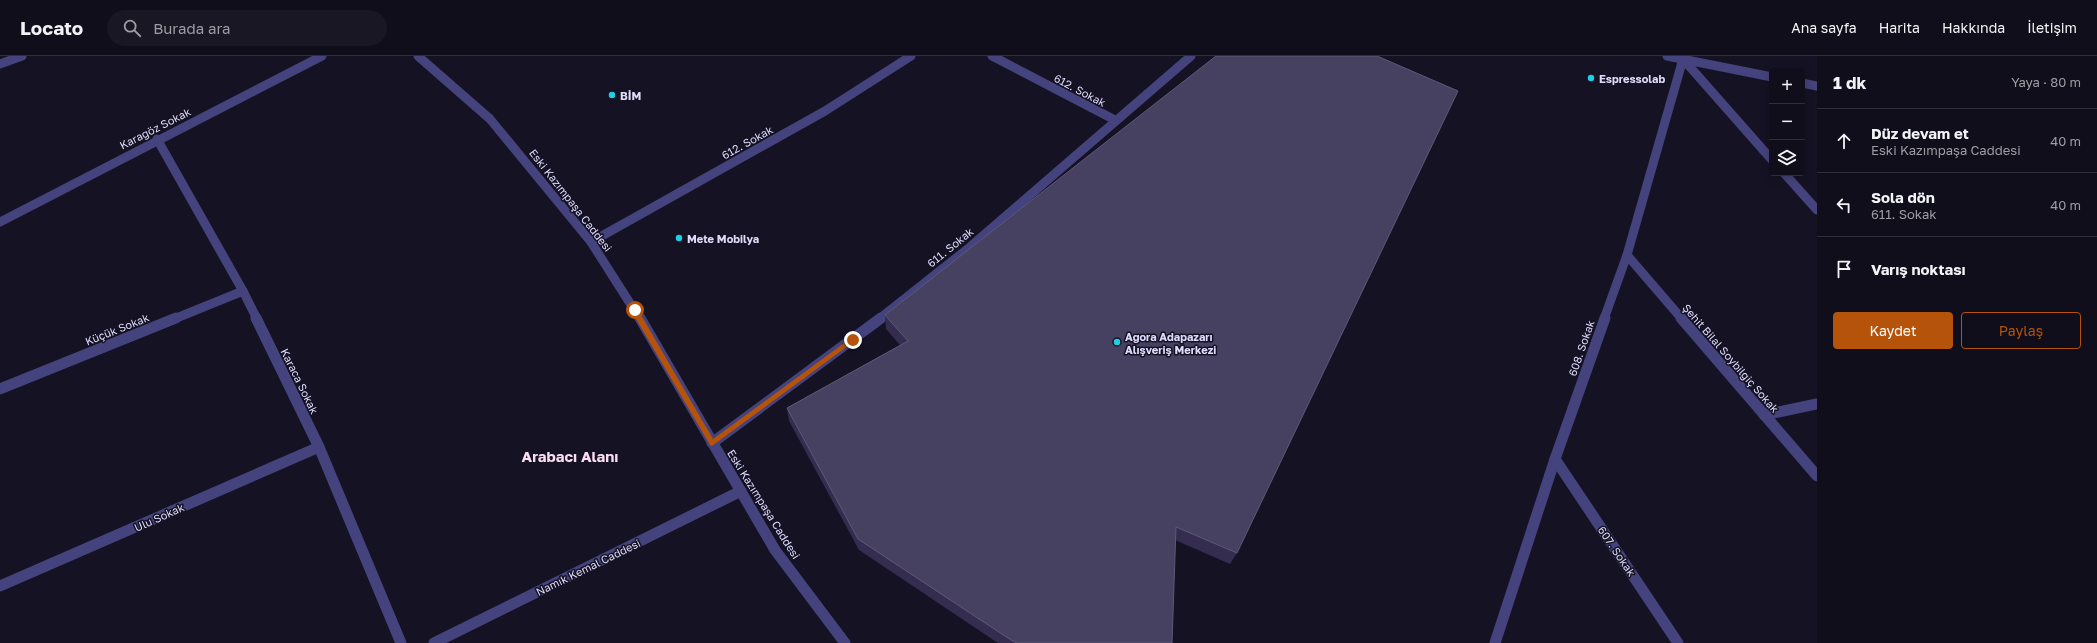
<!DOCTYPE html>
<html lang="tr">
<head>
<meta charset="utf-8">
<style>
  :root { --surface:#100e1b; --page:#191724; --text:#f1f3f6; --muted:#9c9ca3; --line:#302e3a; --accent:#b45309 }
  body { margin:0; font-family:"Golos Text",sans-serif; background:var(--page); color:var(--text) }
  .controls { position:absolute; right:12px; top:12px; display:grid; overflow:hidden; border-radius:4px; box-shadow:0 2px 10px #0003 }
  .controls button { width:36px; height:36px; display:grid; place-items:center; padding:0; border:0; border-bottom:1px solid var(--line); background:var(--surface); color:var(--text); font:20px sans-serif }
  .stop { position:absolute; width:12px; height:12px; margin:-9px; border:3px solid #b45309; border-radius:50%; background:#fff }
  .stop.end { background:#b45309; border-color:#fff; box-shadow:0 1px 4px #0008 }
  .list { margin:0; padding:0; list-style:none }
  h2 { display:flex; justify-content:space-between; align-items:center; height:52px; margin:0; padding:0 16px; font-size:17px }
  h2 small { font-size:13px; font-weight:400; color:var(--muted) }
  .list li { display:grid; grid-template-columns:26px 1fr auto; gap:12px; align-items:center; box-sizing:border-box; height:64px; padding:0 16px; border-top:1px solid var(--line) }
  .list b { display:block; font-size:15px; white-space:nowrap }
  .list p { margin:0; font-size:13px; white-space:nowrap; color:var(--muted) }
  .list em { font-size:13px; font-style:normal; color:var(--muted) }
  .actions { display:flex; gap:8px; padding:12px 16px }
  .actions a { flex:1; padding:9px 0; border:1px solid var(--accent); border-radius:4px; text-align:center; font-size:14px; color:var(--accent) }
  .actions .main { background:var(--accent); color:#fff }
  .icon { flex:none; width:22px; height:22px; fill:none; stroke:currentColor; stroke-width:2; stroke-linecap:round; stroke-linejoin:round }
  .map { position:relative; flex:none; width:1817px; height:587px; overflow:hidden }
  header { display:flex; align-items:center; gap:24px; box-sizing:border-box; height:56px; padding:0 20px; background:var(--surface); border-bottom:1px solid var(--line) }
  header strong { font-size:19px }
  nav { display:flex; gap:22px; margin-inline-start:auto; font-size:14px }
  .search { width:280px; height:36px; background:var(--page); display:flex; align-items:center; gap:10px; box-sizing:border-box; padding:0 14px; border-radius:22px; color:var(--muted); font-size:15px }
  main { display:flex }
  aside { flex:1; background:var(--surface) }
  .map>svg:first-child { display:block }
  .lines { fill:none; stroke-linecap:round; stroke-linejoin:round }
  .minor-far1 { stroke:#45437d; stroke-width:9 }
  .minor { stroke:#45437d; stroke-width:11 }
  .tertiary-far1 { stroke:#45437d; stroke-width:9 }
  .tertiary { stroke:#45437d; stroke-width:11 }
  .wall { fill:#342d4f }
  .building { fill:#464061; stroke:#5e5879 }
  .route { fill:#b45309 }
  .poi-dot { fill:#1ecee2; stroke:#151224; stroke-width:1.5 }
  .labels { text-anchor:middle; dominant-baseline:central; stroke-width:3; stroke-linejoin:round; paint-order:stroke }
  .poi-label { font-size:11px; font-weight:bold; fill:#dddafa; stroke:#151224; text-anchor:start }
  .street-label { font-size:11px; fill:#dddafa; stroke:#151224 }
  .district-label { font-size:15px; font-weight:bold; fill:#fadbef; stroke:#151224 }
</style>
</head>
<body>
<header>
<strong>Locato</strong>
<div class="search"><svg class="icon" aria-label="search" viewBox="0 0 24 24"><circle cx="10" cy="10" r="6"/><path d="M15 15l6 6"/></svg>Burada ara</div>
<nav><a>Ana sayfa</a><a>Harita</a><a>Hakkında</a><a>İletişim</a></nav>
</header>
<main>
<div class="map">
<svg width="1817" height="587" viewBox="0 0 1817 587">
  <rect width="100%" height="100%" fill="#151224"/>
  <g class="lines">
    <g class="minor-far1">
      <path d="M992 0 1115 64"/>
      <path d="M1667 0 1772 21"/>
      <path d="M1683 3 1772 104"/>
      <path d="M0 8 22 0"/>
      <path d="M1802 27 1817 30"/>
      <path d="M157 83 243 235 257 263"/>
      <path d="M1784 117 1817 154"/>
      <path d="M0 166 322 0"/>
      <path d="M591 186 825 55 911 0"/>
      <path d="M1627 199 1682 263"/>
      <path d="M174 263 243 235"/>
      <path d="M879 263 970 191 1191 0"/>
      <path d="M1604 263 1627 199 1683 3"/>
    </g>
    <g class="minor">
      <path d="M256 262 319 391 401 587"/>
      <path d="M1681 262 1817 420"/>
      <path d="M0 333 176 262"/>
      <path d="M1764 359 1817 348"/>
      <path d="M712 387 881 262"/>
      <path d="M1555 403 1678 587"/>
      <path d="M0 530 319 391"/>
      <path d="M434 587 741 435"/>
      <path d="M1495 587 1555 403 1605 262"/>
    </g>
    <path class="tertiary-far1" d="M418 0 490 63 591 186 640 263"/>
    <path class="tertiary" d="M640 262 775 494 845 587"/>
  </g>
  <path class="wall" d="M885 259 1237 497 1230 508 1175 484 1172 587H998L859 494 789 365 787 352 900 289 886 273Z"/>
  <path class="building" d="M1216 0H1377L1458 35 1237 497 1176 471 1172 587H1017L1011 584 858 483 787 352 908 285 885 259Z"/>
  <path class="route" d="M632 252H637L713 383 851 282 856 284 712 390 710 389 632 256Z"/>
  <g class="poi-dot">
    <circle cx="1591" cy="22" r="4"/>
    <circle cx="612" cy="39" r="4"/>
    <circle cx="679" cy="182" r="4"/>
    <circle cx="1117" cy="286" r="4"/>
  </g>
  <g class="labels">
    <g class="poi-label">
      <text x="1599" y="22">Espressolab</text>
      <text x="620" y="39">BİM</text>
      <text x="687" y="182">Mete Mobilya</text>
      <text x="1125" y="280">Agora Adapazarı<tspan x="1125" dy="13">Alışveriş Merkezi</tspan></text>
    </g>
    <g class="street-label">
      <text transform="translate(1080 34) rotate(28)">612. Sokak</text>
      <text transform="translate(155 72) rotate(-27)">Karagöz Sokak</text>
      <text transform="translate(747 86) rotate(-29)">612. Sokak</text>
      <text transform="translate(571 144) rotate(52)">Eski Kazımpaşa Caddesi</text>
      <text transform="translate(950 191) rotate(-39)">611. Sokak</text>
      <text transform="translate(117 273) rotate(-22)">Küçük Sokak</text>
      <text transform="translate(1581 292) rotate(-71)">608. Sokak</text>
      <text transform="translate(1731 302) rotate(49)">Şehit Bilal Soybilgiç Sokak</text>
      <text transform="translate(300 325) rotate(64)">Karaca Sokak</text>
      <text transform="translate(764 448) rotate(58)">Eski Kazımpaşa Caddesi</text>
      <text transform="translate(159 461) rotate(-24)">Ulu Sokak</text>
      <text transform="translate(1617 495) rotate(56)">607. Sokak</text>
      <text transform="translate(588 511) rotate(-26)">Namık Kemal Caddesi</text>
    </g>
    <g class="district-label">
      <text x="570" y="400">Arabacı Alanı</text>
    </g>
  </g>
</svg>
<div class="controls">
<button>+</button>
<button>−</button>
<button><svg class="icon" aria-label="layers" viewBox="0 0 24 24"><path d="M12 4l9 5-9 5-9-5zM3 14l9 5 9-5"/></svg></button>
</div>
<div class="stop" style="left:635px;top:254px"></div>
<div class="stop end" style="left:853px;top:284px"></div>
</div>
<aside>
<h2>1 dk<small>Yaya · 80 m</small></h2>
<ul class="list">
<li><svg class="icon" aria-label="ahead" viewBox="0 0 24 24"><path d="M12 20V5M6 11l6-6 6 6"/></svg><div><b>Düz devam et</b><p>Eski Kazımpaşa Caddesi</p></div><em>40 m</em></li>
<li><svg class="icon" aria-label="left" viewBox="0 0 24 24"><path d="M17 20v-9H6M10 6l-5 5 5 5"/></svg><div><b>Sola dön</b><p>611. Sokak</p></div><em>40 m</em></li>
<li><svg class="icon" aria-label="arrive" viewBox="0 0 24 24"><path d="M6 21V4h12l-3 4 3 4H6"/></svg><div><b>Varış noktası</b></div></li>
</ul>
<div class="actions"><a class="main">Kaydet</a><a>Paylaş</a></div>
</aside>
</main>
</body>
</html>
